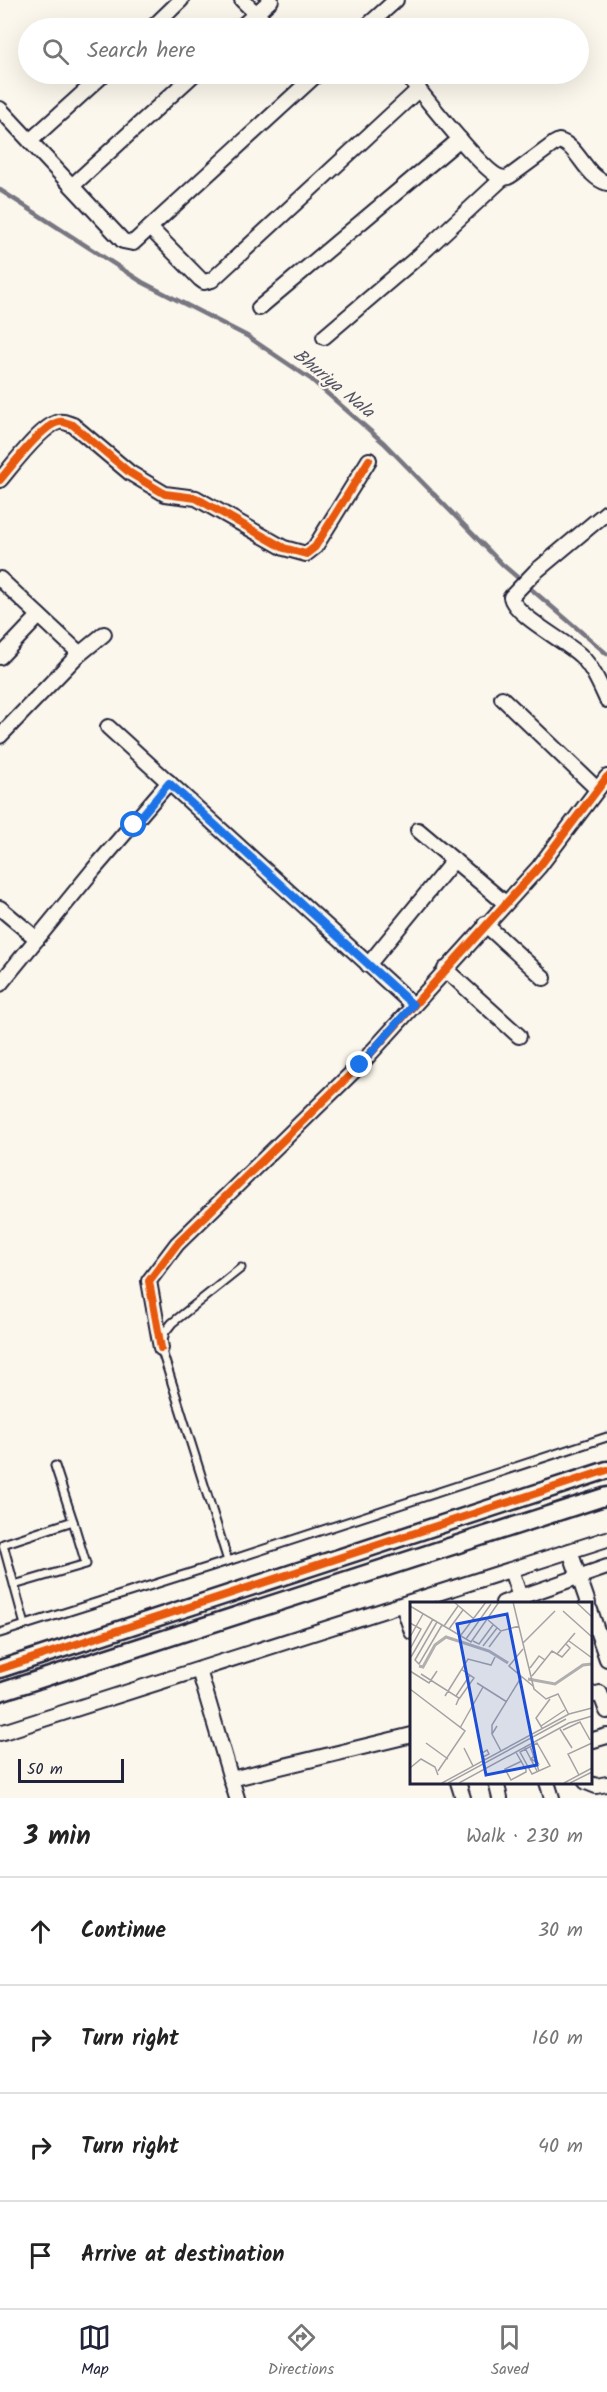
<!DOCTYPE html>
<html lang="en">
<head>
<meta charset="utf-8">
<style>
  :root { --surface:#fff; --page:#f2f2f2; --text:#222; --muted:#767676; --line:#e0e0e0; --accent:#22223b }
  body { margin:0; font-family:Kalam,sans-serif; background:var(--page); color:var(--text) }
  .scale { position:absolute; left:18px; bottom:15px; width:106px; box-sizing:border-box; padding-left:6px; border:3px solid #22223b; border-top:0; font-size:16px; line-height:21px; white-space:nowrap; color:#22223b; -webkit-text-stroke:4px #fbf7ec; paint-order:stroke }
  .stop { position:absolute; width:18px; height:18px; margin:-14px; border:4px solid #1a73e8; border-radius:50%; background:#fff }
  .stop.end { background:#1a73e8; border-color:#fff; box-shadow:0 2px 6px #0008 }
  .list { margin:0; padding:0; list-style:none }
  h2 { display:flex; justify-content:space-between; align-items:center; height:78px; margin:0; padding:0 24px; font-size:26px }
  h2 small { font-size:20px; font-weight:400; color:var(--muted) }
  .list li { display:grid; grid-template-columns:39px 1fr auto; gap:18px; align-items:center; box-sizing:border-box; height:108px; padding:0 24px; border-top:2px solid var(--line) }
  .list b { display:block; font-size:22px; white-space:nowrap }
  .list em { font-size:20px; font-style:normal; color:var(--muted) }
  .icon { flex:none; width:33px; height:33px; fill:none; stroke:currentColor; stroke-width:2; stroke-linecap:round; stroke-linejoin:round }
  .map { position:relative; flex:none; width:607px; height:1798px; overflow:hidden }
  .search { position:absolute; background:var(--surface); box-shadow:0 6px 24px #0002; left:18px; right:18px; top:18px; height:66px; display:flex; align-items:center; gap:15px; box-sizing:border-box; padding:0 21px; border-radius:33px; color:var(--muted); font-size:22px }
  .sheet { height:510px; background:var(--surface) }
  nav { display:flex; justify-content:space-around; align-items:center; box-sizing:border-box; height:84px; border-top:2px solid var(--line); background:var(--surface); font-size:16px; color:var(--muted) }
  nav a { display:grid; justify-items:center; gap:3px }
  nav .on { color:var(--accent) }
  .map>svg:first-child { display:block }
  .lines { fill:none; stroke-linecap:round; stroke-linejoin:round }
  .stream { stroke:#787681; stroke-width:4.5 }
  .service-casing { stroke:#22223b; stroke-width:11 }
  .minor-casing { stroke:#22223b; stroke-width:18 }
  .tertiary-casing { stroke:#22223b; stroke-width:21 }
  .service { stroke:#fbf7ec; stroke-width:7 }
  .minor { stroke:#fbf7ec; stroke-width:14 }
  .tertiary { stroke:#fbf7ec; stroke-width:16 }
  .cycleway-casing { stroke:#fbf7ec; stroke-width:11 }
  .cycleway { stroke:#e8590c; stroke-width:8 }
  .route { stroke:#1a73e8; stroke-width:8 }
  .labels { text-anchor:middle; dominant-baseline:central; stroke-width:4.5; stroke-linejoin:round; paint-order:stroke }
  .water-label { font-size:18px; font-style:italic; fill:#545364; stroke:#fbf7ec }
  .inset-river { fill:none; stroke:#b1aeb0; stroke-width:3 }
  .inset-road { fill:none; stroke:#a4a2a5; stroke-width:1.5 }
  .view { fill:#1d4ed8; fill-opacity:0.15; stroke:#1d4ed8; stroke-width:3 }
  .inset-edge { fill:none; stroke:#22223b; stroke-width:3 }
</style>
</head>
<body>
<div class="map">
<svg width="607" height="1798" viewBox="0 0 607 1798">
  <rect width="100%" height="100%" fill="#fbf7ec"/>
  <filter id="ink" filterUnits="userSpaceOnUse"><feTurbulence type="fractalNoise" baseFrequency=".0167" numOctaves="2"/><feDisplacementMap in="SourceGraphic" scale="12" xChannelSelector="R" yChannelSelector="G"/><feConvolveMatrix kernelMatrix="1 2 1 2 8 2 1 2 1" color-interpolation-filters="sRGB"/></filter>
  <g filter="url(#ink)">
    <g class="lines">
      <path class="stream" d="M0 190 142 282 247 336 312 380 384 443 503 565 607 654"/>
      <g class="service-casing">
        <g id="service">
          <path d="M55 1466 73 1521"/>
          <path d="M228 1561 161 1348 165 1332 172 1323 241 1268"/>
          <path d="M14 1585 86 1564 73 1521 3 1544 25 1625"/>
          <path d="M0 1633 228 1561 607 1437"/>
        </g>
      </g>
      <g class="minor-casing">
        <g id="minor">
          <path d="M242 0 271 28"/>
          <path d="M152 28 181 0"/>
          <path d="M240 28 271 0"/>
          <path d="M365 28 396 0"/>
          <path d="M406 74C421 92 483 172 500 177 506 179 509 177 513 174L555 143 559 141C579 146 584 176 607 183"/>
          <path d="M0 109 123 241 133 243 317 74"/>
          <path d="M30 141 104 74"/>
          <path d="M72 186 194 74"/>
          <path d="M150 228 200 279 204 282 212 280 419 89"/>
          <path d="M259 308 460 139"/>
          <path d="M324 337 420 255 503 178"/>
          <path d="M0 480C12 466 42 425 59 422 64 421 69 424 73 425L130 473 165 494 196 498 284 548 306 554 315 547 369 460"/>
          <path d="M607 512 535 572 511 597C515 616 566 641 581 656 593 668 600 685 607 700"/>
          <path d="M0 579 76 650V657L0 736"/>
          <path d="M0 657 39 616"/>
          <path d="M76 657 104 634"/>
          <path d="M502 698 597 789"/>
          <path d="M108 727 413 1005"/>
          <path d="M418 830 505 903"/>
          <path d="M0 908 37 939"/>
          <path d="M485 924 544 978"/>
          <path d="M368 965 454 860"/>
          <path d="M445 969 519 1036"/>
          <path d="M0 984 94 869 169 782"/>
          <path d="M161 1348 149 1281 177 1244 360 1065 539 867 607 777"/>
          <path d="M570 1551 588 1603"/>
          <path d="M511 1570 522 1603"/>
          <path d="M503 1603 607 1567"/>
          <path d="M403 1605 412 1632"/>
          <path d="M590 1610 607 1659"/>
          <path d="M199 1670 231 1779"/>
          <path d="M590 1696 600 1693 607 1711"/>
          <path d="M0 1733 607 1539"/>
          <path d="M590 1741 607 1736"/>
          <path d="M458 1782 463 1798"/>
          <path d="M496 1782 500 1798"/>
          <path d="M547 1782 552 1798"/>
          <path d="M586 1782 596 1786 607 1784"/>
          <path d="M237 1798 231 1779 412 1735"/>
        </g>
      </g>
      <g class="tertiary-casing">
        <g id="tertiary">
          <path d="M0 1669 607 1470"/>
          <path d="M0 1692 607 1496"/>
        </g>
      </g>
      <use href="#service" class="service"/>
      <use href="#minor" class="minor"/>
      <use href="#tertiary" class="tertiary"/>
      <g class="cycleway-casing">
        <g id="cycleway">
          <path d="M0 480C12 466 42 425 59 422 64 421 69 424 73 425L130 473 165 494 196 498 284 548 306 554 315 547 369 460"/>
          <path d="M161 1348 149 1281 177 1244 360 1065 539 867 607 777"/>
          <path d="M0 1669 607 1470"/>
        </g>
      </g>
      <use href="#cycleway" class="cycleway"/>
    </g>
  </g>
  <g class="lines" filter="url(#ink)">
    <path class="route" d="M134 825 169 783 413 1005 360 1065"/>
  </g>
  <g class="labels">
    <g class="water-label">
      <text transform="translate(333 384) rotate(39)">Bhuriya Nala</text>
    </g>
  </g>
  <g transform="translate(410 1602)">
    <rect width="182" height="182" fill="#fbf7ec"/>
    <path class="inset-river" d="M9 64 13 65 25 43 36 35 79 49 98 61M118 77 145 82 173 63 182 62"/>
    <path class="inset-road" d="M44 0 64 17M103 0 124 87 136 97 148 92 159 113M166 0 182 15M0 4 61 40 89 0M153 9 182 35M78 18 91 29 109 24M27 20 5 58 9 62 32 23M0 21 11 27 0 47M34 24 48 4M39 27 53 8M51 33 76 0M0 35 13 12M56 37 81 2M63 39 69 42 83 23M159 39 182 56M113 41 145 9M73 44 87 26M79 45 91 29M113 47 99 64 123 84M147 52 165 31M1 55 23 17M120 66 129 54 135 58M0 69 19 81 27 69M11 72 49 96 46 103M122 74 142 49 152 55 160 46 156 42M67 81 97 100M0 87 55 129 28 169M35 94 58 57 81 63 85 55M46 94 60 73M49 97 64 76 51 67M87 124 82 132 91 149M131 124 155 108M50 126 73 85M132 126 126 116 140 97M150 127 162 146M153 128 170 120 180 138M82 132V123L112 74M16 141 38 157M127 141 140 164 122 172 110 150ZM120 144 129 169M54 146 63 164M115 146 127 169M106 150 107 152 116 168V170L101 178 95 167 112 159M73 155 79 152 77 148 72 151 73 155 75 158M120 158 124 154 128 161 121 157M0 166 11 157 25 165 28 173M169 173 158 152 182 141M32 181 159 112 182 106M38 181 156 117M49 181 159 121 182 114M154 181 182 166M160 181 182 170"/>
    <path class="view" d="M97 12 127 163 76 173 47 22Z"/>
    <rect width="182" height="182" class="inset-edge"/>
  </g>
</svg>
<div class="scale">50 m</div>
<div class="stop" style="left:134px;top:825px"></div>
<div class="stop end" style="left:360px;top:1065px"></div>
<div class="search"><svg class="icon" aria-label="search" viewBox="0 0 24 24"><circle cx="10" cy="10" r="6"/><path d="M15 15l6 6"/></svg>Search here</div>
</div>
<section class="sheet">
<h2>3 min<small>Walk · 230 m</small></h2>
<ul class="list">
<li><svg class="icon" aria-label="ahead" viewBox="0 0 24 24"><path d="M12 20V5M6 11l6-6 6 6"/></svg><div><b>Continue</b></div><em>30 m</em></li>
<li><svg class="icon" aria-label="right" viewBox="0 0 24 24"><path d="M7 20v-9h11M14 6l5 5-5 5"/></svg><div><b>Turn right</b></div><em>160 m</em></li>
<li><svg class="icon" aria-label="right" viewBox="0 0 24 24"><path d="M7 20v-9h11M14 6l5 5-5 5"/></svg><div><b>Turn right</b></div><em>40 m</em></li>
<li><svg class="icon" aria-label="arrive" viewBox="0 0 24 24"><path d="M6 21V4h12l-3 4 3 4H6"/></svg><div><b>Arrive at destination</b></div></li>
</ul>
</section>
<nav>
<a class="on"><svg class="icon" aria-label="map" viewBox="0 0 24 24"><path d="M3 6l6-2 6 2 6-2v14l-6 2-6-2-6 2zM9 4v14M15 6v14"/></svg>Map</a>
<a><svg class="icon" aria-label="directions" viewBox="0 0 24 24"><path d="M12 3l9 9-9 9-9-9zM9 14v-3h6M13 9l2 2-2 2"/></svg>Directions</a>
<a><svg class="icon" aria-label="saved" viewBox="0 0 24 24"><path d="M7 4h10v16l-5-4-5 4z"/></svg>Saved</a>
</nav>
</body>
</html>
